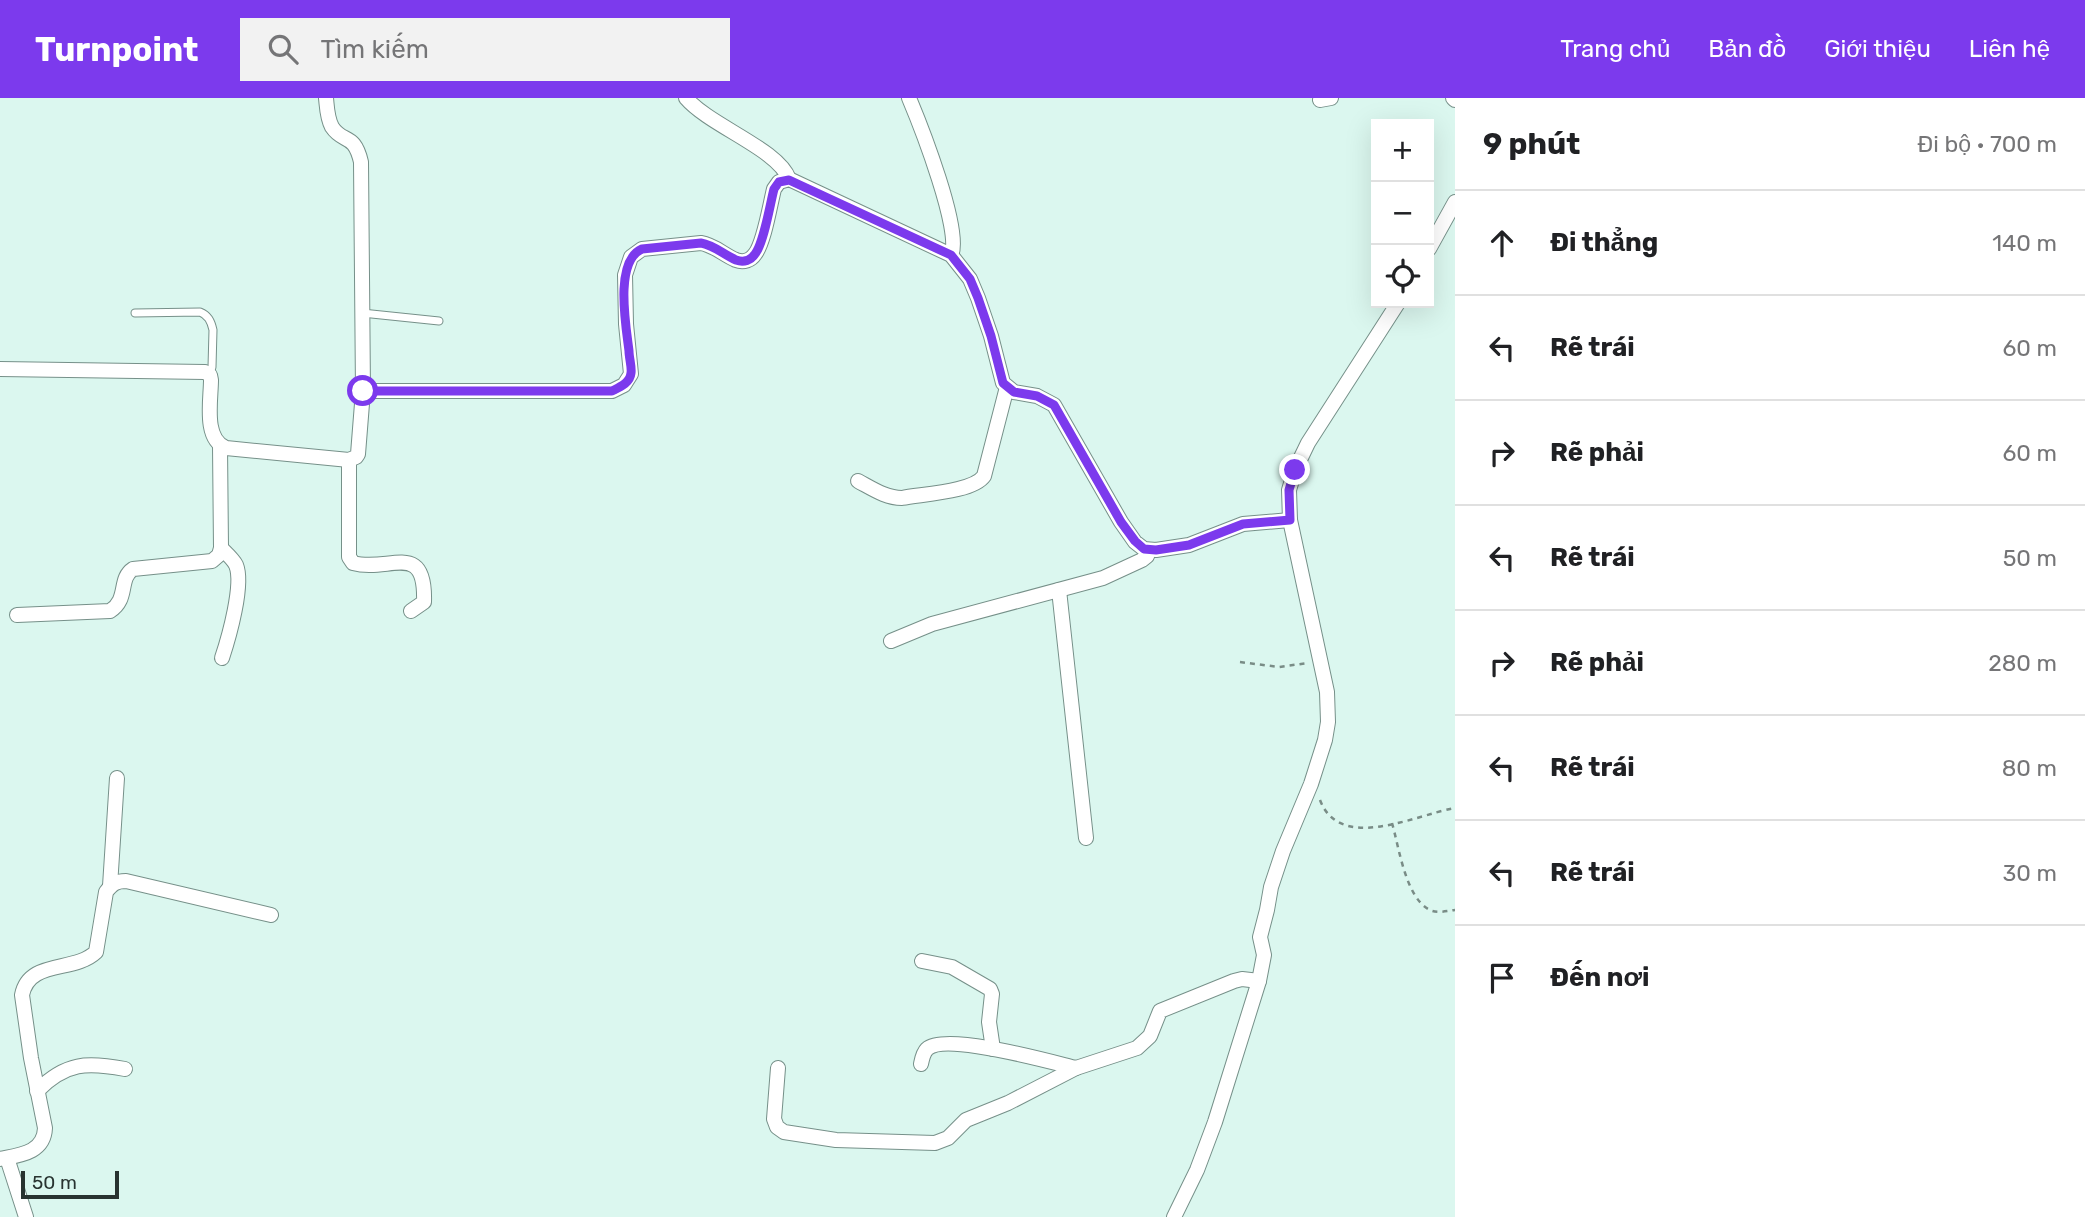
<!DOCTYPE html>
<html lang="vi">
<head>
<meta charset="utf-8">
<style>
  :root { --surface:#fff; --page:#f2f2f2; --text:#202124; --muted:#757577; --line:#e0e0e0; --accent:#7c3aed }
  body { margin:0; font-family:Rubik,sans-serif; background:var(--page); color:var(--text) }
  .controls { position:absolute; right:21px; top:21px; display:grid; overflow:hidden; border-radius:0px; box-shadow:0 7px 28px #0002 }
  .controls button { width:63px; height:63px; display:grid; place-items:center; padding:0; border:0; border-bottom:2px solid var(--line); background:var(--surface); color:var(--text); font:35px sans-serif }
  .scale { position:absolute; left:21px; bottom:18px; width:98px; box-sizing:border-box; padding-left:7px; border:4px solid #283330; border-top:0; font-size:19px; line-height:24px; white-space:nowrap; color:#283330; -webkit-text-stroke:5px #dbf7ef; paint-order:stroke }
  .stop { position:absolute; width:21px; height:21px; margin:-16px; border:5px solid #7c3aed; border-radius:50%; background:#fff }
  .stop.end { background:#7c3aed; border-color:#fff; box-shadow:0 2px 7px #0008 }
  .list { margin:0; padding:0; list-style:none }
  h2 { display:flex; justify-content:space-between; align-items:center; height:91px; margin:0; padding:0 28px; font-size:30px }
  h2 small { font-size:23px; font-weight:400; color:var(--muted) }
  .list li { display:grid; grid-template-columns:46px 1fr auto; gap:21px; align-items:center; box-sizing:border-box; height:105px; padding:0 28px; border-top:2px solid var(--line) }
  .list b { display:block; font-size:26px; white-space:nowrap }
  .list em { font-size:23px; font-style:normal; color:var(--muted) }
  .icon { flex:none; width:38px; height:38px; fill:none; stroke:currentColor; stroke-width:2; stroke-linecap:round; stroke-linejoin:round }
  .map { position:relative; flex:none; width:1455px; height:1119px; overflow:hidden }
  header { display:flex; align-items:center; gap:42px; box-sizing:border-box; height:98px; padding:0 35px; background:var(--accent); color:#fff }
  header strong { font-size:33px }
  nav { display:flex; gap:38px; margin-inline-start:auto; font-size:24px }
  .search { width:490px; height:63px; background:var(--page); display:flex; align-items:center; gap:18px; box-sizing:border-box; padding:0 24px; border-radius:0px; color:var(--muted); font-size:26px }
  main { display:flex }
  aside { flex:1; background:var(--surface) }
  .map>svg:first-child { display:block }
  .lines { fill:none; stroke-linecap:round; stroke-linejoin:round }
  .service-casing { stroke:#769089; stroke-width:9 }
  .minor-casing { stroke:#769089; stroke-width:16 }
  .path { stroke:#798c86; stroke-width:2.5; stroke-dasharray:5 5; stroke-linecap:butt }
  .service { stroke:#fff; stroke-width:7 }
  .minor { stroke:#fff; stroke-width:14 }
  .route { stroke:#7c3aed; stroke-width:9 }
</style>
</head>
<body>
<header>
<strong>Turnpoint</strong>
<div class="search"><svg class="icon" aria-label="search" viewBox="0 0 24 24"><circle cx="10" cy="10" r="6"/><path d="M15 15l6 6"/></svg>Tìm kiếm</div>
<nav><a>Trang chủ</a><a>Bản đồ</a><a>Giới thiệu</a><a>Liên hệ</a></nav>
</header>
<main>
<div class="map">
<svg width="1455" height="1119" viewBox="0 0 1455 1119">
  <rect width="100%" height="100%" fill="#dbf7ef"/>
  <g class="lines">
    <g class="service-casing">
      <g id="service">
        <path d="M135 215 200 214C208 217 211 223 213 232L212 269 210 276"/>
        <path d="M362 215 439 223"/>
      </g>
    </g>
    <g class="minor-casing">
      <g id="minor">
        <path d="M686 0C710 28 778 51 789 81"/>
        <path d="M909 0C920 26 963 135 951 157"/>
        <path d="M1453 0 1455 2"/>
        <path d="M1320 2 1331 0"/>
        <path d="M1429 151 1455 104"/>
        <path d="M0 271 205 274 210 277 211 282C211 302 203 341 226 350L349 362 356 359 358 356 363 293 361 64C354 34 343 46 332 29 327 20 327 9 326 0"/>
        <path d="M363 293H612L624 287 631 276 626 226 625 177 631 159 642 151 701 145C714 147 724 157 736 162 744 165 751 162 755 156 764 145 770 107 774 91L779 84 789 81 951 157 970 181 978 200 991 238 1003 285 1014 294 1037 298 1054 307 1121 424 1135 444 1144 451 1156 452 1189 447 1243 426 1290 422"/>
        <path d="M349 362V459L353 465C389 475 426 441 424 504L411 513"/>
        <path d="M858 383C873 391 886 400 902 400 922 396 973 394 984 378L1007 289"/>
        <path d="M221 450C226 455 233 461 236 467 244 486 229 539 222 560"/>
        <path d="M1059 492 1086 740"/>
        <path d="M17 517 110 513C129 501 118 481 133 471L212 463 219 457 221 450 220 348"/>
        <path d="M891 543 932 526 1103 480 1142 462 1147 458 1149 452"/>
        <path d="M110 788 117 680"/>
        <path d="M922 863 952 869 990 891 992 896 989 924 993 951"/>
        <path d="M921 966C922 961 923 955 927 951 945 934 1051 964 1076 970"/>
        <path d="M778 970 774 1021 777 1029 784 1034 836 1042 935 1045 948 1040 966 1022 1008 1005 1076 970 1137 950 1150 938 1160 913 1234 883 1242 881 1259 883"/>
        <path d="M37 993C66 964 87 964 125 971"/>
        <path d="M7 1060 26 1119"/>
        <path d="M0 1061C20 1057 44 1055 45 1030L31 960 22 897C29 861 74 875 96 854L106 794C112 786 116 783 126 783L271 817"/>
        <path d="M1174 1119 1197 1072 1215 1024 1259 883 1264 857 1260 839 1267 812 1271 789 1283 753 1311 686 1325 642 1328 624 1327 594 1290 422 1289 392 1295 372 1308 345 1398 205"/>
      </g>
    </g>
    <g class="path">
      <path d="M1240 564 1279 569 1308 565"/>
      <path d="M1320 702C1340 755 1415 717 1455 710"/>
      <path d="M1392 725C1399 749 1405 797 1428 811 1436 816 1446 813 1455 812"/>
    </g>
    <use href="#service" class="service"/>
    <use href="#minor" class="minor"/>
  </g>
  <g class="lines">
    <path class="route" d="M363 293H612C620 289 630 285 631 275 632 269 629 260 629 253 626 228 614 163 642 151L701 145C714 147 724 157 736 162 744 165 751 162 755 156 764 145 770 106 774 91L779 84 789 82 951 157 970 181 978 200 991 238 1003 285 1014 294 1037 298 1054 307 1121 424 1135 443 1144 451 1156 452 1189 447 1243 426 1290 422 1289 392 1295 372"/>
  </g>
</svg>
<div class="controls">
<button>+</button>
<button>−</button>
<button><svg class="icon" aria-label="locate" viewBox="0 0 24 24"><circle cx="12" cy="12" r="6"/><path d="M12 2v4M12 18v4M2 12h4M18 12h4"/></svg></button>
</div>
<div class="scale">50 m</div>
<div class="stop" style="left:363px;top:293px"></div>
<div class="stop end" style="left:1295px;top:372px"></div>
</div>
<aside>
<h2>9 phút<small>Đi bộ · 700 m</small></h2>
<ul class="list">
<li><svg class="icon" aria-label="ahead" viewBox="0 0 24 24"><path d="M12 20V5M6 11l6-6 6 6"/></svg><div><b>Đi thẳng</b></div><em>140 m</em></li>
<li><svg class="icon" aria-label="left" viewBox="0 0 24 24"><path d="M17 20v-9H6M10 6l-5 5 5 5"/></svg><div><b>Rẽ trái</b></div><em>60 m</em></li>
<li><svg class="icon" aria-label="right" viewBox="0 0 24 24"><path d="M7 20v-9h11M14 6l5 5-5 5"/></svg><div><b>Rẽ phải</b></div><em>60 m</em></li>
<li><svg class="icon" aria-label="left" viewBox="0 0 24 24"><path d="M17 20v-9H6M10 6l-5 5 5 5"/></svg><div><b>Rẽ trái</b></div><em>50 m</em></li>
<li><svg class="icon" aria-label="right" viewBox="0 0 24 24"><path d="M7 20v-9h11M14 6l5 5-5 5"/></svg><div><b>Rẽ phải</b></div><em>280 m</em></li>
<li><svg class="icon" aria-label="left" viewBox="0 0 24 24"><path d="M17 20v-9H6M10 6l-5 5 5 5"/></svg><div><b>Rẽ trái</b></div><em>80 m</em></li>
<li><svg class="icon" aria-label="left" viewBox="0 0 24 24"><path d="M17 20v-9H6M10 6l-5 5 5 5"/></svg><div><b>Rẽ trái</b></div><em>30 m</em></li>
<li><svg class="icon" aria-label="arrive" viewBox="0 0 24 24"><path d="M6 21V4h12l-3 4 3 4H6"/></svg><div><b>Đến nơi</b></div></li>
</ul>
</aside>
</main>
</body>
</html>
